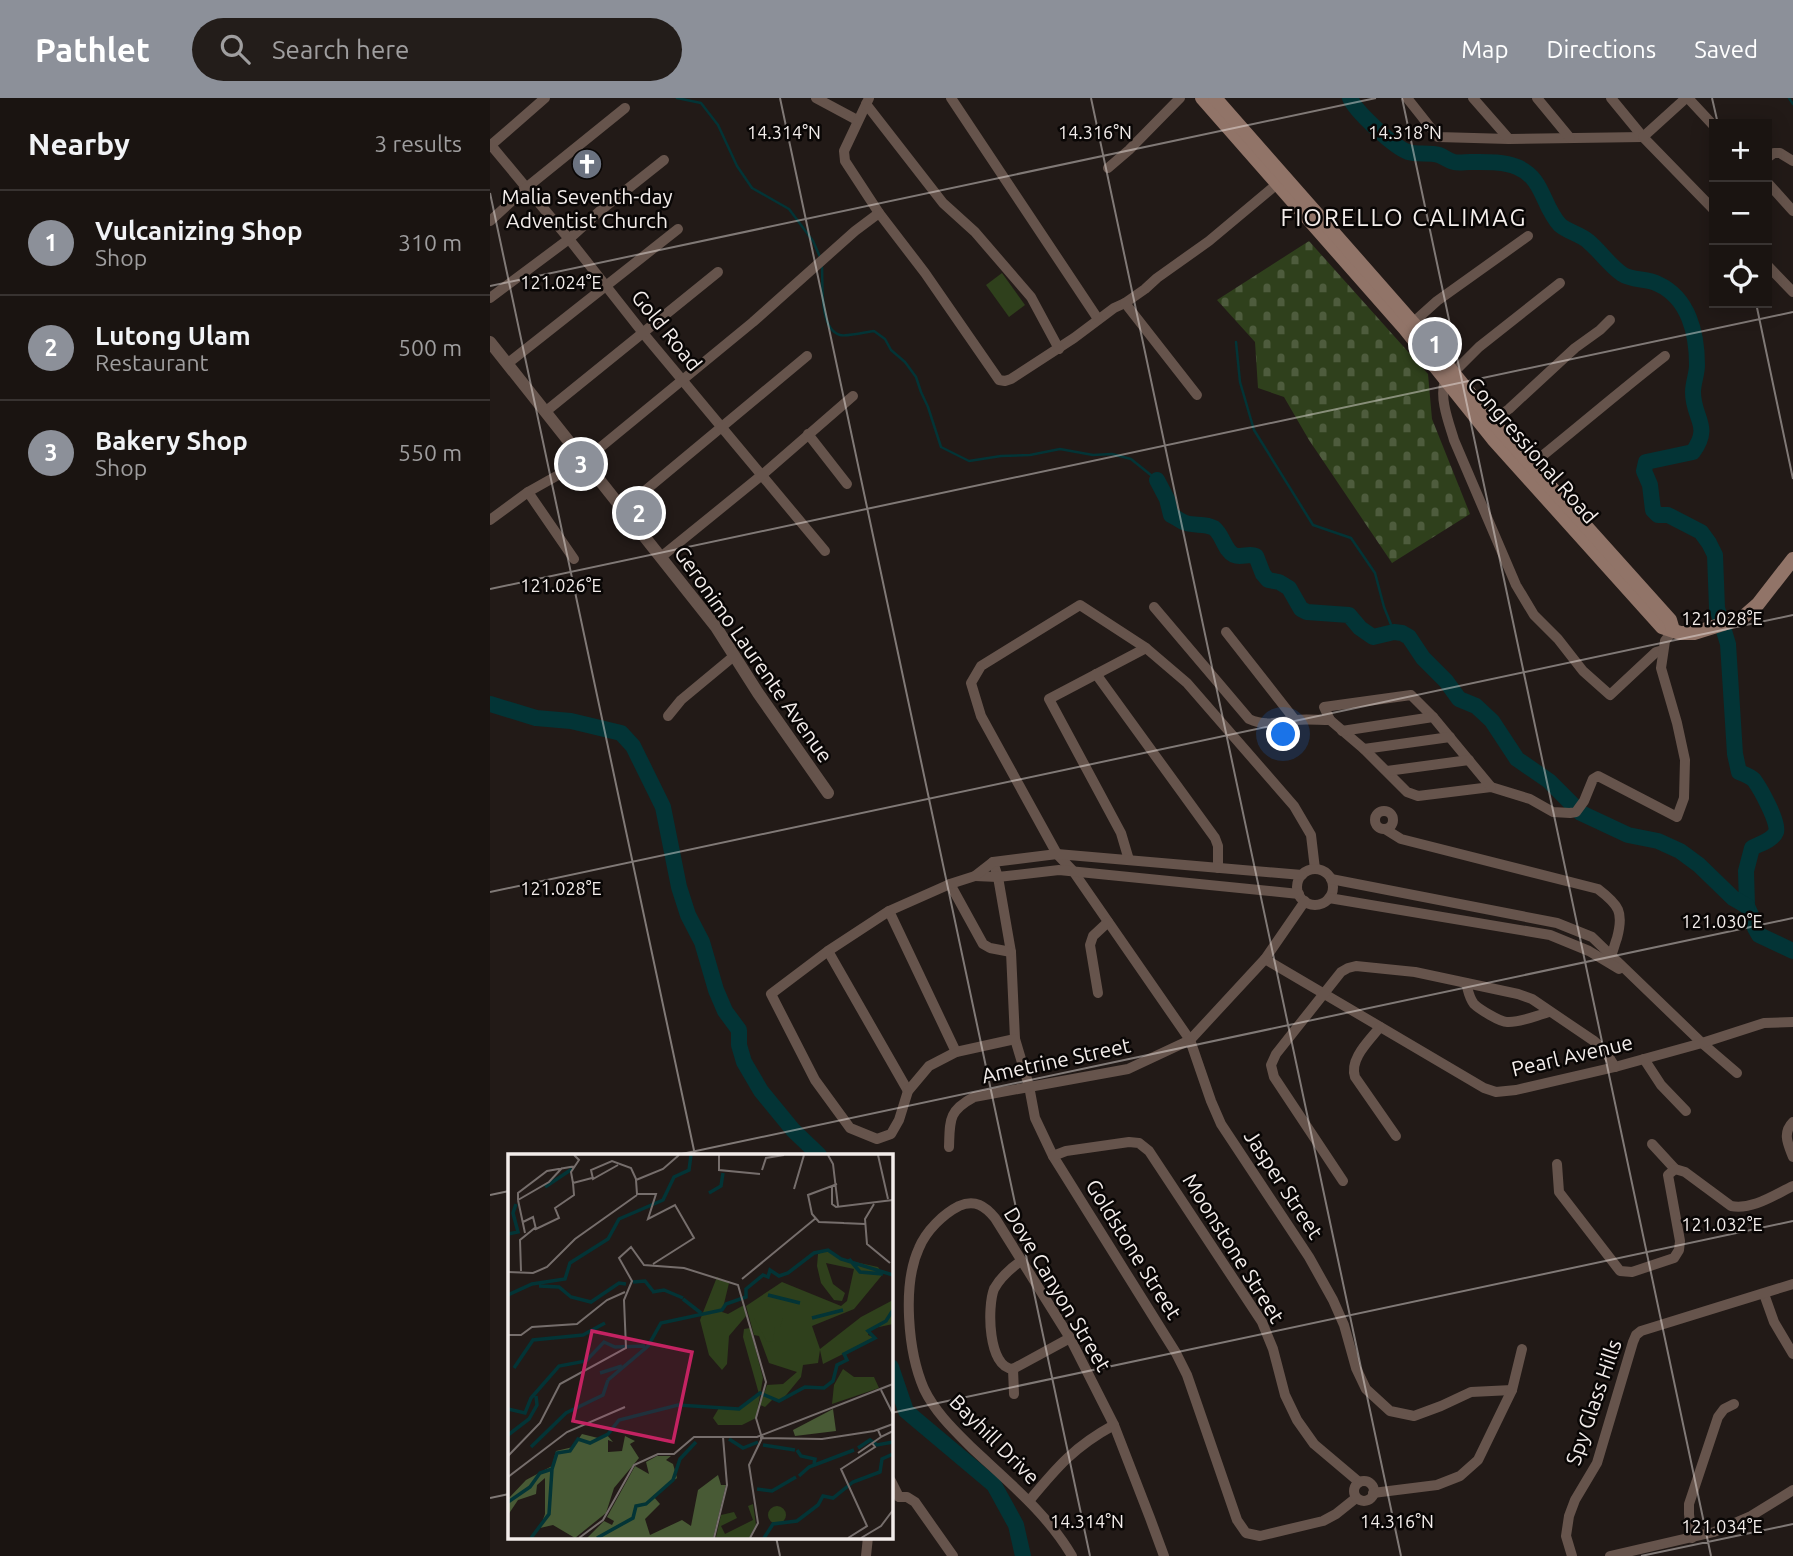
<!DOCTYPE html>
<html lang="en">
<head>
<meta charset="utf-8">
<style>
  :root { --surface:#1a1411; --page:#231d1a; --text:#f1f3f6; --muted:#9f9e9f; --line:#383331; --accent:#8c9099 }
  body { margin:0; font-family:Ubuntu,sans-serif; background:var(--page); color:var(--text) }
  .controls { position:absolute; right:21px; top:21px; display:grid; overflow:hidden; border-radius:0px; box-shadow:0 4px 18px #0003 }
  .controls button { width:63px; height:63px; display:grid; place-items:center; padding:0; border:0; border-bottom:2px solid var(--line); background:var(--surface); color:var(--text); font:35px sans-serif }
  .you { position:absolute; left:794px; top:637px; width:24px; height:24px; margin:-18px; border:5px solid #fff; border-radius:50%; background:#1a73e8; box-shadow:0 0 0 10px #1a73e833 }
  .badge { display:grid; place-items:center; width:46px; height:46px; border-radius:50%; background:var(--accent); color:#fff; font-size:23px; font-weight:700 }
  .pin { position:absolute; translate:-50% -50%; border:4px solid #fff; box-shadow:0 2px 7px #0006 }
  .list { margin:0; padding:0; list-style:none }
  h2 { display:flex; justify-content:space-between; align-items:center; height:91px; margin:0; padding:0 28px; font-size:30px }
  h2 small { font-size:23px; font-weight:400; color:var(--muted) }
  .list li { display:grid; grid-template-columns:46px 1fr auto; gap:21px; align-items:center; box-sizing:border-box; height:105px; padding:0 28px; border-top:2px solid var(--line) }
  .list b { display:block; font-size:26px; white-space:nowrap }
  .list p { margin:0; font-size:23px; white-space:nowrap; color:var(--muted) }
  .list em { font-size:23px; font-style:normal; color:var(--muted) }
  .icon { flex:none; width:38px; height:38px; fill:none; stroke:currentColor; stroke-width:2; stroke-linecap:round; stroke-linejoin:round }
  .map { position:relative; flex:none; width:1303px; height:1458px; overflow:hidden }
  header { display:flex; align-items:center; gap:42px; box-sizing:border-box; height:98px; padding:0 35px; background:var(--accent); color:#fff }
  header strong { font-size:33px }
  nav { display:flex; gap:38px; margin-inline-start:auto; font-size:24px }
  .search { width:490px; height:63px; background:var(--page); display:flex; align-items:center; gap:18px; box-sizing:border-box; padding:0 24px; border-radius:38px; color:var(--muted); font-size:26px }
  main { display:flex }
  aside { flex:1; background:var(--surface) }
  .map>svg:first-child { display:block }
  .grass { fill:#2f401c }
  .cemetery { fill:url(#cemetery-stones) }
  .lines { fill:none; stroke-linecap:round; stroke-linejoin:round }
  .stream { stroke:#033436; stroke-width:2.5 }
  .river { stroke:#033436; stroke-width:16 }
  .minor { stroke:#66544c; stroke-width:10 }
  .tertiary { stroke:#66544c; stroke-width:12 }
  .secondary { stroke:#917468; stroke-width:14 }
  .ticks { fill:none; stroke:#f3edeb; stroke-width:2; stroke-opacity:0.45 }
  .labels { text-anchor:middle; dominant-baseline:central; stroke-width:5; stroke-linejoin:round; paint-order:stroke }
  .poi-label { font-size:21px; fill:#f3edeb; stroke:#090605 }
  .street-label { font-size:21px; fill:#f3edeb; stroke:#090605 }
  .quarter-label { font-size:24px; letter-spacing:2px; fill:#f3edeb; stroke:#090605 }
  .inset-river { fill:none; stroke:#033436; stroke-width:3.5 }
  .inset-road { fill:none; stroke:#766e6c; stroke-width:2 }
  .view { fill:#c42362; fill-opacity:0.15; stroke:#c42362; stroke-width:3.5 }
  .inset-edge { fill:none; stroke:#f3edeb; stroke-width:3.5 }
  .ticks-label { font-size:18px; text-anchor:middle; fill:#f3edeb; stroke:#090605; stroke-width:5; stroke-linejoin:round; paint-order:stroke }
</style>
</head>
<body>
<header>
<strong>Pathlet</strong>
<div class="search"><svg class="icon" aria-label="search" viewBox="0 0 24 24"><circle cx="10" cy="10" r="6"/><path d="M15 15l6 6"/></svg>Search here</div>
<nav><a>Map</a><a>Directions</a><a>Saved</a></nav>
</header>
<main>
<aside>
<h2>Nearby<small>3 results</small></h2>
<ul class="list">
<li><span class="badge">1</span><div><b>Vulcanizing Shop</b><p>Shop</p></div><em>310 m</em></li>
<li><span class="badge">2</span><div><b>Lutong Ulam</b><p>Restaurant</p></div><em>500 m</em></li>
<li><span class="badge">3</span><div><b>Bakery Shop</b><p>Shop</p></div><em>550 m</em></li>
</ul>
</aside>
<div class="map">
<svg width="1303" height="1458" viewBox="0 0 1303 1458">
  <defs>
    <pattern id="cemetery-stones" width="16" height="16" patternUnits="userSpaceOnUse" patternTransform="scale(1.75)"><rect width="16" height="16" fill="#2f401c"/><path d="M2 7V4a2 2 0 0 1 4 0v3zM10 15v-3a2 2 0 0 1 4 0v3z" fill="#4e5c3d"/></pattern>
  </defs>
  <rect width="100%" height="100%" fill="#221a17"/>
  <path class="grass" d="M512 175 535 207 519 219 496 187Z"/>
  <path class="cemetery" d="M819 143 938 276 942 321 980 416 902 465 819 342 794 299 768 290 765 244 727 202Z"/>
  <g class="lines">
    <g class="stream">
      <path d="M187 0 211 5 228 27 247 68 262 90 299 111 323 143 330 159"/>
      <path d="M1299 0 1303 6"/>
      <path d="M332 169C333 187 329 231 350 237 357 239 376 234 384 233L395 241 401 252 415 264 426 279 431 294 438 309 451 349 479 363 511 358 540 357 570 351 603 357 622 356 641 361 667 382"/>
      <path d="M746 244 750 284 764 332 823 427 861 440 885 475 894 509 904 534"/>
    </g>
    <g class="river">
      <path d="M860 0C865 13 904 49 918 54 927 57 939 54 949 57 954 59 959 63 964 64 968 65 975 64 980 64 995 64 1012 63 1027 69 1054 80 1052 108 1070 127 1078 134 1090 136 1098 143 1110 153 1119 167 1132 176 1142 183 1157 180 1168 186 1199 200 1207 236 1207 267 1207 276 1203 285 1203 294 1203 321 1222 327 1203 354L1156 364 1154 373 1160 387 1163 412 1168 417H1178L1211 434 1219 445 1225 457 1227 510 1238 546 1245 656 1249 674C1254 676 1260 678 1264 682 1270 690 1290 726 1286 734 1283 742 1269 746 1262 750L1256 773 1257 808 1262 819 1265 830 1269 837 1303 853"/>
      <path d="M667 382 677 401 681 417C686 419 691 424 696 425 705 428 715 425 724 430 733 437 734 452 744 457 751 460 759 455 766 458L773 476 778 482 789 484 799 490 811 511 817 514 859 517 870 530 883 539 904 534 912 535 919 539 933 560 956 583 969 601 986 608 1002 623 1027 661 1059 683 1091 715 1138 737 1168 743 1190 753 1209 767 1243 800 1257 808"/>
      <path d="M0 606 46 620 81 623 131 635 143 648 173 709 189 789 198 817 212 844 226 892 235 913 249 932V947L254 964 271 993 303 1032 329 1057"/>
      <path d="M401 1269 416 1313 504 1387 526 1427 533 1458"/>
    </g>
    <g class="minor">
      <path d="M326 0 367 22"/>
      <path d="M379 0 354 53 355 63 389 115 435 175 509 282 515 283 521 281 584 240 624 210 635 205 655 191 667 180 719 143 787 86"/>
      <path d="M461 0 608 221"/>
      <path d="M917 0 948 39 1019 41 1153 39"/>
      <path d="M983 0 1019 41"/>
      <path d="M1047 0 1080 40"/>
      <path d="M1121 0 1153 39 1224 112"/>
      <path d="M1198 0 1224 28"/>
      <path d="M376 6 453 105 485 134 541 199 569 251"/>
      <path d="M1153 39 1196 0"/>
      <path d="M0 46 79 141 153 235 335 453"/>
      <path d="M0 48 55 0"/>
      <path d="M1277 60 1284 55H1290L1303 63"/>
      <path d="M618 70 639 52 690 0"/>
      <path d="M1277 84 1303 113"/>
      <path d="M0 123 36 90 135 10"/>
      <path d="M1277 167 1303 194"/>
      <path d="M1070 185 989 249 955 283C949 300 959 325 964 342L1026 487 1044 517 1068 541 1093 573 1120 597 1166 554 1173 552"/>
      <path d="M0 200 79 141 111 112 174 62"/>
      <path d="M635 205 707 297"/>
      <path d="M917 230 947 203 1038 138"/>
      <path d="M17 266 188 131"/>
      <path d="M55 314 228 174"/>
      <path d="M1002 323 1019 311 1085 250 1110 232 1120 222"/>
      <path d="M318 336 357 386"/>
      <path d="M1041 367C1086 331 1130 293 1175 258"/>
      <path d="M38 394 84 461"/>
      <path d="M133 411 317 258"/>
      <path d="M0 422 38 394 95 362 263 224 365 133 389 115"/>
      <path d="M171 459 272 377 363 298"/>
      <path d="M664 509 759 621C777 629 786 624 804 622 816 621 828 622 840 622L874 651 917 694 928 698 1001 689 1040 701 1063 714 1080 715 1086 714 1094 703 1103 681 1108 678 1187 719 1194 700 1195 662 1187 625 1171 570 1175 543 1183 532"/>
      <path d="M736 534 805 622"/>
      <path d="M606 576 725 740 728 748V770"/>
      <path d="M178 618 191 602 244 558"/>
      <path d="M840 622 834 609 921 597 943 619"/>
      <path d="M852 633 943 619 1001 689"/>
      <path d="M874 651 960 639"/>
      <path d="M897 673 979 662"/>
      <circle cx="894" cy="722" r="9"/>
      <path d="M895 731 911 741 1108 791C1129 807 1134 814 1127 840 1124 848 1123 855 1119 862"/>
      <path d="M639 762 631 735 559 601 656 550"/>
      <path d="M503 764 508 779 521 854 525 941 539 988 545 1020 563 1058 686 1255 697 1277 747 1422 756 1435 770 1438 833 1423 846 1416 866 1400"/>
      <path d="M825 771 821 737 804 708 697 585 656 550 590 507 491 568 481 585 491 618 567 756 583 773 700 942 721 1003 731 1026 819 1159 843 1202 854 1227 866 1270 876 1291 900 1313 924 1318 951 1308 981 1294 1022 1292"/>
      <circle cx="825" cy="789" r="18"/>
      <path d="M485 778 508 779 569 772 809 796"/>
      <path d="M841 781 1067 825 1102 839 1212 945 1247 975"/>
      <path d="M460 786 493 846 500 850 521 854"/>
      <path d="M839 800 1060 837 1099 853 1129 871"/>
      <path d="M399 813 466 954"/>
      <path d="M338 853 418 993"/>
      <path d="M775 861 994 990 1006 994 1026 992 1125 969 1212 945 1274 925 1303 924"/>
      <path d="M976 885C978 892 979 900 984 906 989 911 1010 924 1017 924 1031 925 1047 917 1060 914"/>
      <path d="M608 895 600 847 603 838 618 824"/>
      <path d="M890 929C879 943 859 961 865 979L906 1038"/>
      <path d="M525 941 466 954 439 968 418 993 409 1022 401 1036 387 1041 360 1030 325 982 281 896 338 853 399 813 460 786 485 778 503 764 567 756 812 777"/>
      <path d="M1154 961 1171 987 1196 1013"/>
      <path d="M1303 1024C1292 1035 1298 1046 1303 1059"/>
      <path d="M1162 1046 1185 1071"/>
      <path d="M459 1049C460 1022 458 1013 484 999L638 971 700 942 775 861 815 803"/>
      <path d="M563 1058 576 1053 639 1044 649 1045 659 1053 772 1224 783 1251 795 1297 807 1322 824 1346 869 1384"/>
      <path d="M1067 1066 1069 1094 1130 1173 1142 1174 1184 1160 1189 1152 1190 1143 1178 1077 1185 1071 1195 1074 1241 1108C1263 1112 1284 1097 1303 1088"/>
      <path d="M853 1083 784 979 781 967 786 956 851 874 858 870 866 868 925 874 1028 896 1042 901 1104 943 1115 953 1125 969"/>
      <path d="M531 1163C521 1170 510 1180 504 1191 497 1209 498 1270 523 1271L580 1240"/>
      <path d="M1274 1196 1284 1224 1303 1256"/>
      <path d="M523 1271 524 1296"/>
      <path d="M401 1383 409 1399"/>
      <circle cx="874" cy="1393" r="10"/>
      <path d="M883 1395 947 1387 970 1378 988 1362 1022 1292 1032 1251"/>
      <path d="M409 1399H417L425 1404 463 1458"/>
      <path d="M539 1403C567 1369 585 1348 624 1327"/>
      <path d="M1202 1440 1199 1416V1406L1228 1319 1234 1311 1244 1306"/>
      <path d="M376 1458 378 1439"/>
      <path d="M582 1458C557 1415 517 1383 481 1349 464 1332 445 1314 434 1291 418 1254 412 1187 429 1150 436 1133 453 1116 469 1108 485 1101 495 1108 505 1120L580 1240 624 1327 660 1420 674 1458"/>
      <path d="M1082 1458 1076 1438 1079 1418 1085 1402 1107 1365 1143 1244 1146 1237 1151 1233 1303 1186"/>
      <path d="M1120 1458 1224 1434 1261 1418 1303 1392"/>
    </g>
    <path class="tertiary" d="M0 244 226 529 268 595 338 695"/>
    <g class="secondary">
      <path d="M712 0 915 231 1003 341 1172 529 1190 535H1204L1252 520 1268 506 1303 461"/>
      <path d="M725 0 923 225 1002 323 1041 367 1180 522 1183 532"/>
    </g>
  </g>
  <path class="ticks" d="M290 0 600 1458M601 0 911 1458M912 0 1221 1458M1222 0 1228 26M0 95 205 1057M0 188 886 0M1266 205 1303 381M0 491 1303 214M0 794 1303 517M187 1057 1303 820M0 1097 19 1093M401 1315 1303 1123M0 1400 19 1396M286 1439 290 1458M1151 1458 1303 1426"/>
  <defs>
    <g id="church-disc" transform="scale(1.575)"><circle r="9.5" fill="#6b7280" stroke="#090605"/><path d="M-1.2-6h2.4v3.5h3.3v2.4h-3.3V6h-2.4V-.1h-3.3v-2.4h3.3Z" fill="#fff"/></g>
  </defs>
  <g fill-rule="evenodd">
    <use href="#church-disc" x="97" y="66"/>
  </g>
  <g class="labels">
    <g class="poi-label">
      <text x="97" y="98">Malia Seventh-day<tspan x="97" dy="24">Adventist Church</tspan></text>
    </g>
    <g class="street-label">
      <text transform="translate(177 232) rotate(51)">Gold Road</text>
      <text transform="translate(1043 352) rotate(49)">Congressional Road</text>
      <text transform="translate(264 556) rotate(55)">Geronimo Laurente Avenue</text>
      <text transform="translate(1082 957) rotate(-13)">Pearl Avenue</text>
      <text transform="translate(566 962) rotate(-12)">Ametrine Street</text>
      <text transform="translate(794 1086) rotate(57)">Jasper Street</text>
      <text transform="translate(744 1150) rotate(58)">Moonstone Street</text>
      <text transform="translate(644 1151) rotate(58)">Goldstone Street</text>
      <text transform="translate(568 1191) rotate(59)">Dove Canyon Street</text>
      <text transform="translate(1103 1304) rotate(-71)">Spy Glass Hills</text>
      <text transform="translate(505 1341) rotate(45)">Bayhill Drive</text>
    </g>
    <g class="quarter-label">
      <text x="914" y="119">FIORELLO CALIMAG</text>
    </g>
  </g>
  <g transform="translate(18 1056)">
    <rect width="385" height="385" fill="#221a17"/>
    <path d="M319 96 333 105 370 113 375 120 346 155 304 172 312 195 353 163 385 146V170L362 175 360 181 367 184 315 210 312 196 310 209 295 211 293 223 274 246 265 245 257 253 252 251 259 231 275 230 289 218 261 209 251 182 246 181 238 152 274 128 333 152 339 147 346 115 318 109 325 130 337 139 334 147 326 146 313 129 309 112 310 100ZM209 123 221 129 214 158 220 160 236 151 238 162 221 182 219 210 214 216 201 201 192 166ZM242 174 255 224 248 264 234 271H210L205 264 211 254 232 255 251 240 235 183 236 175ZM335 215 346 223H366L371 234 324 250 326 231ZM245 350 248 371 241 384 208 383 213 361 226 358 229 364 213 372 217 380 245 366 240 352ZM260 361a9 9 0 1 1 18 0a9 9 0 1 1-18 0Z" fill="#2f401c"/>
    <path d="M325 255 328 277 287 282 285 276ZM74 280 90 284 98 280 105 288 100 286V298L114 297 117 282 127 287 122 290 131 304 106 334 98 359 67 384 45 371 32 374 37 360V324L29 331 28 340 10 346 0 361V345L18 326 44 312 48 297 65 293ZM149 302H163L158 306 165 310 169 324 145 342 152 350 137 365 142 381 174 366 183 372 190 336 210 321 213 331H218L205 384H79L96 367 104 371 106 367 99 363 127 312 141 320 138 308Z" fill="#485a35"/>
    <path d="M246 164H275L272 173H267L265 187 259 188Z" fill="#2f401c"/>
    <path class="inset-river" d="M37 33 64 15M201 39 213 32 215 19M0 80 10 78 5 59 8 50M341 105 352 118 375 120M125 128 137 127 145 137M31 132 51 133 63 143 83 148 111 129 118 130M144 138 156 136 175 144M0 141 24 130 57 125 62 109 100 85 111 65 155 46 166 23 181 16 183 1M260 141 292 149M175 145 193 159M304 164 335 156M6 214 25 186 75 181 97 169M92 219 114 212M100 226 140 192 153 169 214 156 218 150 238 143V135L255 121 260 123 262 116 271 122 280 119 306 99 320 96 333 105 385 121M0 255 17 259 23 244 51 212 78 207 96 188 107 193 137 192M0 281 21 265 29 251 28 242M221 285 235 294 250 288M255 291 287 296M23 293 58 259 95 241 100 226M350 294 362 286 369 291 385 288M289 296 293 302 307 305 306 310M291 322 301 313 346 296M249 335 264 337 288 323M0 348 22 333 32 319 44 315 49 299 62 297 70 285 82 289 100 280 111 266 170 251 231 255 252 239 271 247 297 233 316 234 325 227 329 211 339 206 336 200 367 184 360 177 378 167 385 156M23 384 41 360 44 315M89 384 125 364 128 352 138 350 165 326 172 305 188 288M256 384 265 370 289 367 310 351 315 342 325 344 345 328 372 318 374 305 385 300"/>
    <path class="inset-road" d="M66 1 71 6 63 18 65 29 84 24M211 1V16L252 20M320 1 325 10 330 52M370 1 380 45M110 11 85 25 83 16 104 7 123 14 128 25M254 16 258 4 276 1M329 30 324 32V50L328 53 385 46M324 32 300 41 304 60 311 68 336 69M286 35 296 1M10 46V39L39 17 68 12M10 46 41 28 54 14M10 46 17 79M366 50 357 65 359 90 382 109M15 68 25 63 28 75 51 64 47 54 66 41 65 29M334 69 357 70M145 110 186 84 167 51 140 65 148 40H129L128 26 155 15 171 1M13 117 12 86 28 73M0 118 25 119 39 113 67 85 129 41M234 125 308 64M0 181H13L24 173 69 170 99 146 117 138M373 236 385 260M370 276 373 283 385 277M252 284 314 285 366 277 385 270M350 299 373 283M0 302 32 269 52 230 118 194 116 146 124 127 111 104 123 93 136 111 176 114 230 131 258 228 248 264 254 284M0 323 59 278 117 253M71 384 95 366 126 311 150 300H166L186 283H249L385 230M206 384 219 331 215 283M242 384 250 369 241 311 255 282M340 384 359 372 333 315 367 293 364 289M353 384 373 372 385 356"/>
    <path class="view" d="M84 177 184 198 165 288 65 267Z"/>
    <rect width="385" height="385" class="inset-edge"/>
  </g>
  <g class="ticks-label">
    <text x="294" y="41">14.314°N</text>
    <text x="605" y="41">14.316°N</text>
    <text x="915" y="41">14.318°N</text>
    <text x="71" y="191">121.024°E</text>
    <text x="71" y="494">121.026°E</text>
    <text x="1232" y="527">121.028°E</text>
    <text x="71" y="797">121.028°E</text>
    <text x="1232" y="830">121.030°E</text>
    <text x="1232" y="1133">121.032°E</text>
    <text x="597" y="1430">14.314°N</text>
    <text x="907" y="1430">14.316°N</text>
    <text x="1232" y="1435">121.034°E</text>
  </g>
</svg>
<div class="controls">
<button>+</button>
<button>−</button>
<button><svg class="icon" aria-label="locate" viewBox="0 0 24 24"><circle cx="12" cy="12" r="6"/><path d="M12 2v4M12 18v4M2 12h4M18 12h4"/></svg></button>
</div>
<div class="you"></div>
<div class="pin badge" style="left:945px;top:246px">1</div>
<div class="pin badge" style="left:149px;top:415px">2</div>
<div class="pin badge" style="left:91px;top:366px">3</div>
</div>
</main>
</body>
</html>
